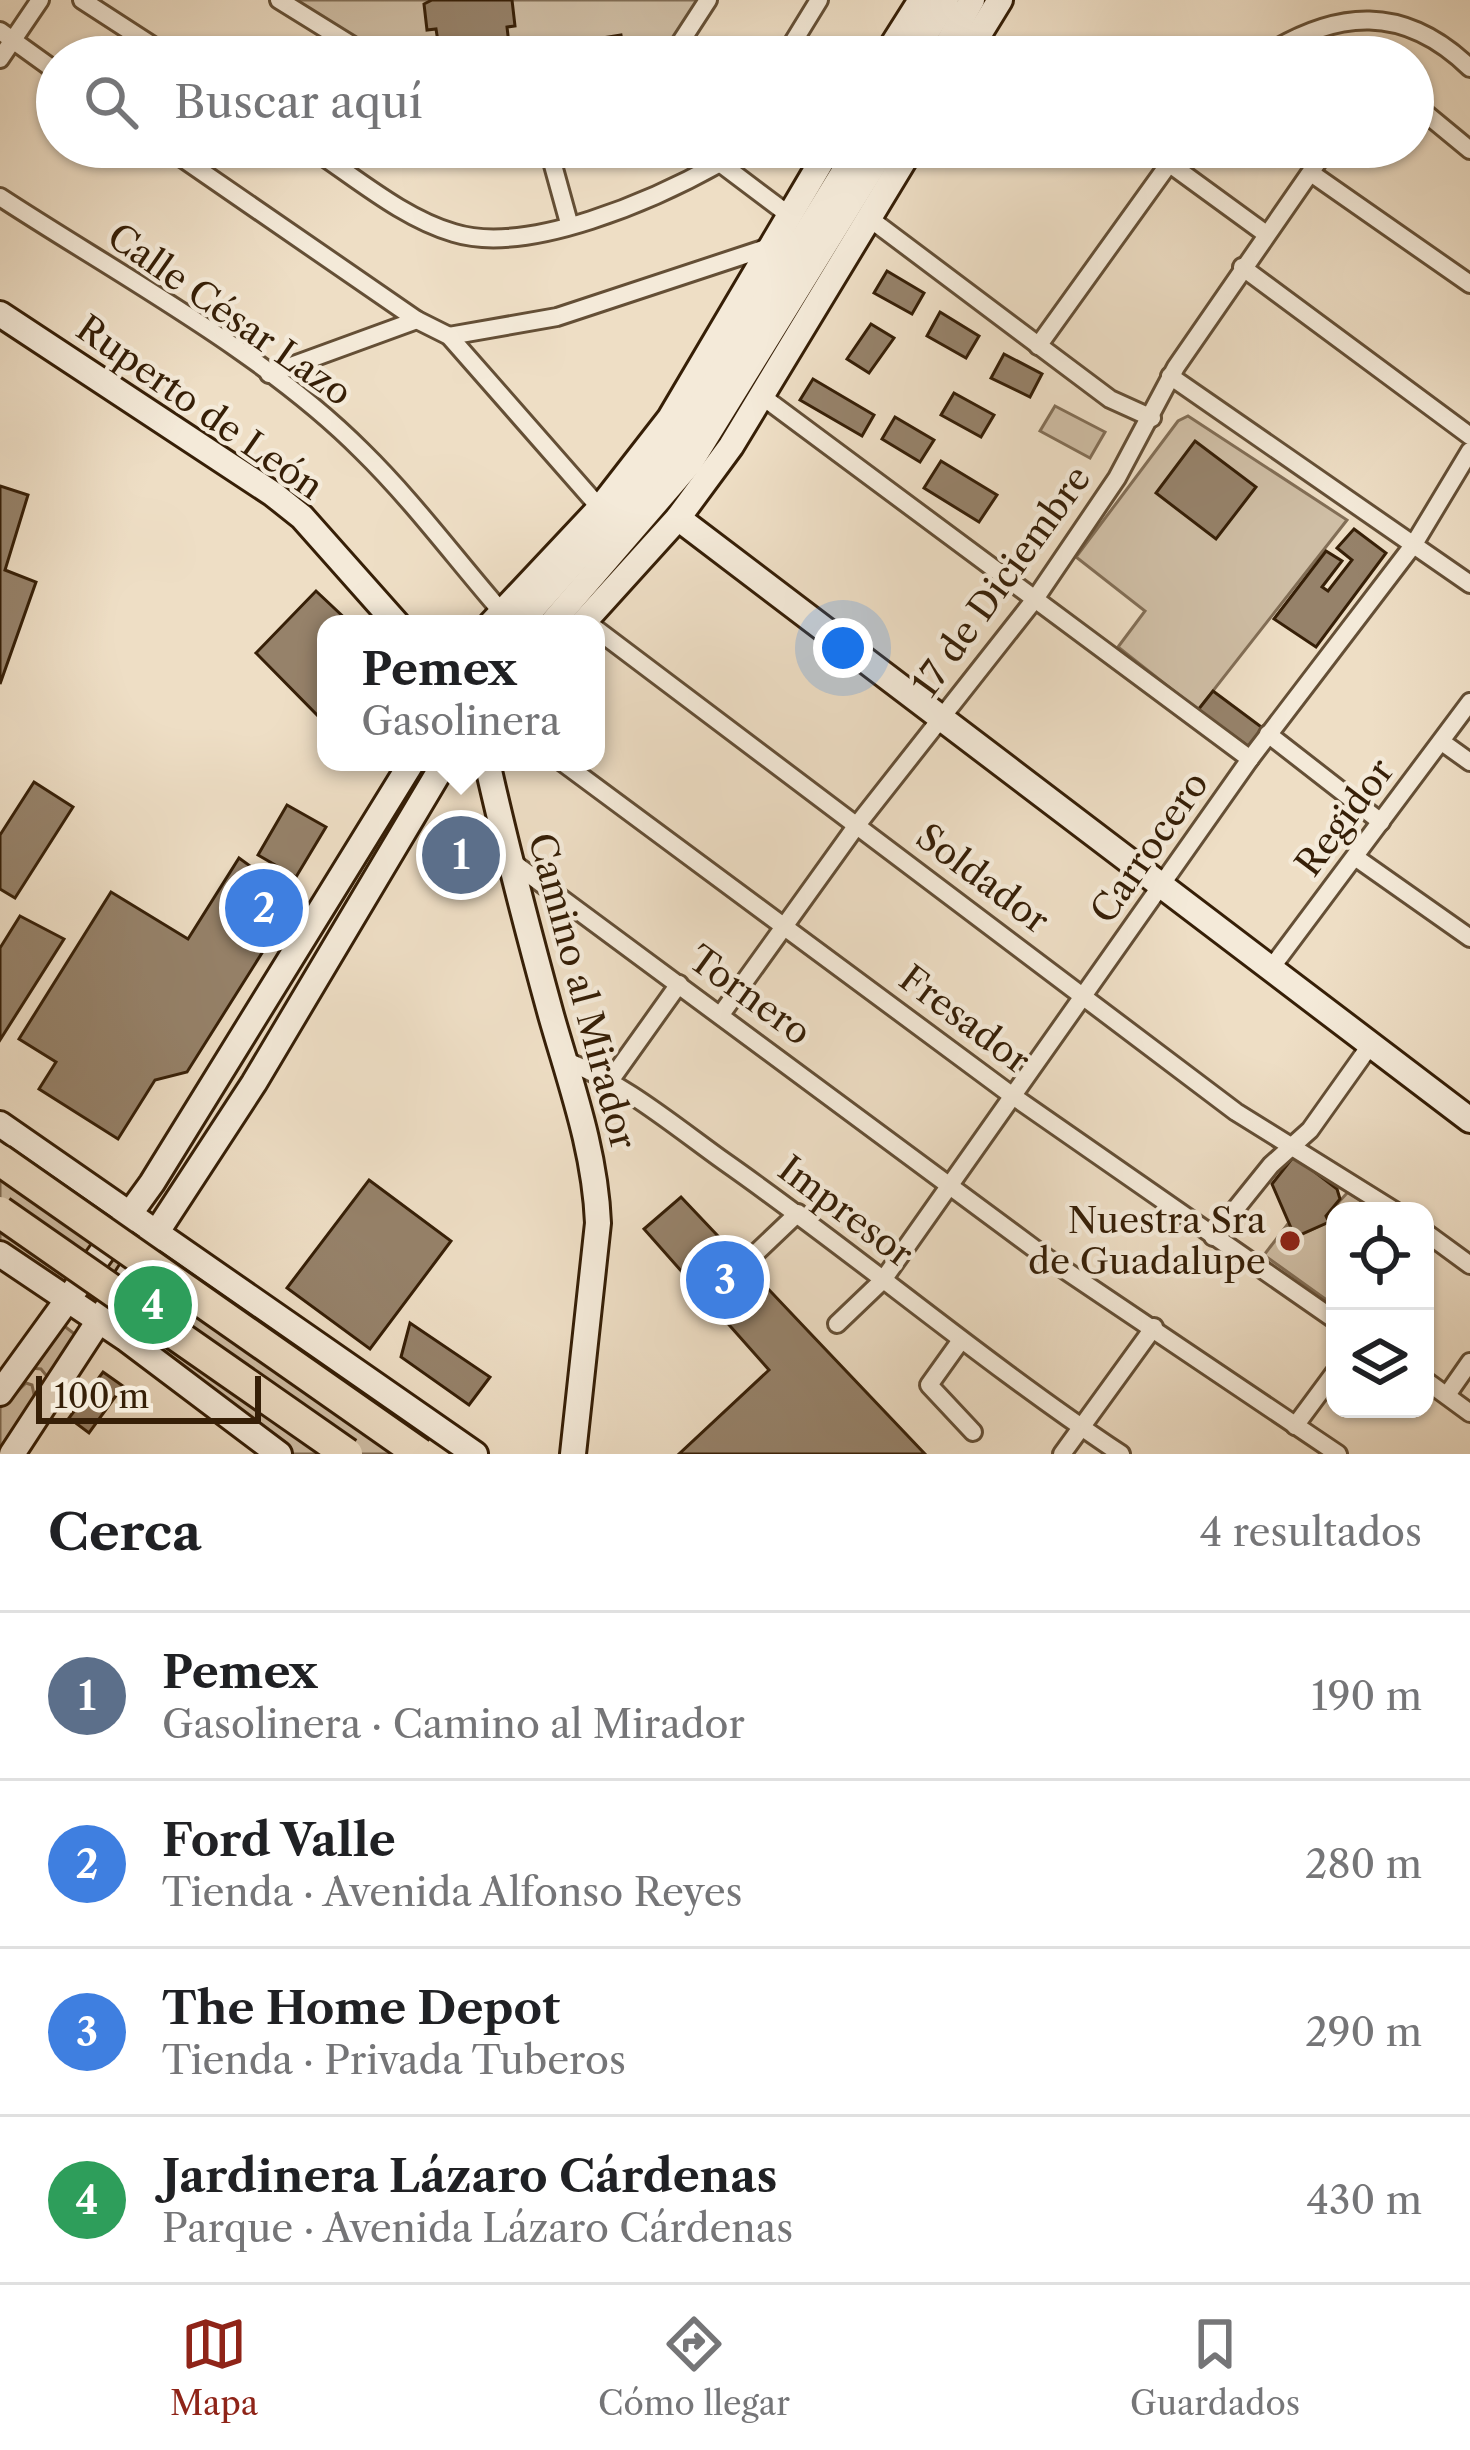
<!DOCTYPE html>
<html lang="es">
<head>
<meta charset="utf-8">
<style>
  :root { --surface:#fff; --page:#f6f6f6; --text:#202124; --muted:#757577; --line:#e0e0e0; --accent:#8f2418 }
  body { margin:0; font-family:"Libre Caslon Text",serif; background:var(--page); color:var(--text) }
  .controls { position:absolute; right:36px; bottom:36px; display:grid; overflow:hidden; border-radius:24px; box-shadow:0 3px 9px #0004 }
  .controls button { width:108px; height:108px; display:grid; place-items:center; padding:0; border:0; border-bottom:3px solid var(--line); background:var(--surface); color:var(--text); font:60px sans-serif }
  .scale { position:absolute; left:36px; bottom:30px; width:225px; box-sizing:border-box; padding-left:12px; border:6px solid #361f07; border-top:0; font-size:33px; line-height:42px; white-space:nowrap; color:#361f07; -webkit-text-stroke:9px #f4ead9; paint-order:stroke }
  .you { position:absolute; left:843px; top:648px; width:42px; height:42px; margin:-30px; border:9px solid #fff; border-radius:50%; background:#1a73e8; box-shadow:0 0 0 18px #1a73e833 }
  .badge { display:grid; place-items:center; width:78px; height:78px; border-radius:50%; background:var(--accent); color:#fff; font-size:39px; font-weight:700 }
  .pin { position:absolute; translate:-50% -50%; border:6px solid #fff; box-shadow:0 3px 12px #0006 }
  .popup { position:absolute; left:317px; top:615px; width:288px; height:156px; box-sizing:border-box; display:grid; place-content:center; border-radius:24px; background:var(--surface); filter:drop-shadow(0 3px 9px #0005); font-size:39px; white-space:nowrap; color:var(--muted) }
  .popup b { font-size:45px; color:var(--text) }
  .popup::after { content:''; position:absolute; left:50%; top:100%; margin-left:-24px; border:24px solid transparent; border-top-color:var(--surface) }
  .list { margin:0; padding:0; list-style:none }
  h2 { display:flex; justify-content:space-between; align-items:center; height:156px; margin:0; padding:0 48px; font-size:51px }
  h2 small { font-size:39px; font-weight:400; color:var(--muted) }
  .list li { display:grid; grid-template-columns:78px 1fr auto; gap:36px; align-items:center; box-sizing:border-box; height:168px; padding:0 48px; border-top:3px solid var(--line) }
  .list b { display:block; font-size:45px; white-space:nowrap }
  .list p { margin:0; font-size:39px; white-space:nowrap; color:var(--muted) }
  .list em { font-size:39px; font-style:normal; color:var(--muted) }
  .icon { flex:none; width:66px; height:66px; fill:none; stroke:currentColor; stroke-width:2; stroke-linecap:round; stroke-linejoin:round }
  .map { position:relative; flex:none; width:1470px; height:1454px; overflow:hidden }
  .search { position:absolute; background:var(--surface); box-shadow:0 3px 9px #0004; left:36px; right:36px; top:36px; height:132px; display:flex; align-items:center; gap:30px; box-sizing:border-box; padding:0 42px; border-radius:66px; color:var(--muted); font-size:45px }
  .sheet { height:828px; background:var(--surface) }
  nav { display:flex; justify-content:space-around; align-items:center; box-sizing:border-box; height:168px; border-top:3px solid var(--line); background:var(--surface); font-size:33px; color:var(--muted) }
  nav a { display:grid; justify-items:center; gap:6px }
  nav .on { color:var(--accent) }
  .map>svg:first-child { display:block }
  .green { fill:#cfbea5; stroke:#826e56; stroke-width:3 }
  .building { fill:#96826a; stroke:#361f07; stroke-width:3 }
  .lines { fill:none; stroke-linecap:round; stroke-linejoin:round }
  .street-casing { stroke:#644f36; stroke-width:22 }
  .secondary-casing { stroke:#361f07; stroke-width:30 }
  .street { stroke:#f4ead9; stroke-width:16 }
  .secondary { stroke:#f4ead9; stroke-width:24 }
  .highway-bridge-casing { stroke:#361f07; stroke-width:36; stroke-linecap:butt }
  .highway-bridge { stroke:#eedec5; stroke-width:30 }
  .poi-dot { fill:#8f2418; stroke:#f4ead9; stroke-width:4.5 }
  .labels { text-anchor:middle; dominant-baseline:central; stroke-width:9; stroke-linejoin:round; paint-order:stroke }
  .street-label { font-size:36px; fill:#361f07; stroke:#f4ead9 }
  .poi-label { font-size:36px; fill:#361f07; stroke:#f4ead9; text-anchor:end }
</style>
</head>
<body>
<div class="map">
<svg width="1470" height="1454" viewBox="0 0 1470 1454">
  <rect width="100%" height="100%" fill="#eedec5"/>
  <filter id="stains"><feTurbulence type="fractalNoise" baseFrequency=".00167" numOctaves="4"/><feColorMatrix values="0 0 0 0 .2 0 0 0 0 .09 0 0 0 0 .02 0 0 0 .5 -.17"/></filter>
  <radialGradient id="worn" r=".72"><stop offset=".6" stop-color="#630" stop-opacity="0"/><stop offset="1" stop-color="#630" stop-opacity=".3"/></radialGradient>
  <g class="green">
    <path d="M281 0H706L670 57H377Z"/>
    <path d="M1055 406 1105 432 1090 458 1040 431Z"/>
    <path d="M1188 416 1347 520 1198 710 1118 647 1145 611 1076 557 1178 421Z"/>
    <path d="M0 1150 431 1454H286L0 1249Z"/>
    <path d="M1348 1192 1376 1211H1335V1306L1264 1255 1287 1225 1296 1237 1328 1222 1326 1216Z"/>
    <path d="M63 1325 81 1339 50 1380 41 1369 30 1368Z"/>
    <path d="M26 1383 32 1385 35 1399 0 1448V1408Z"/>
  </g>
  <g class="building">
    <path d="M432 0H512L515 26 507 27 509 44 517 43 519 57H429L428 49 439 48 436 29 427 30 424 4Z"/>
    <path d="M621 35 624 51 632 50 633 57H540L549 54 548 47H592L590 40Z"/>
    <path d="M1075 40 1086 51 1061 57 1059 55Z"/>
    <path d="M887 271 924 293 912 314 874 293Z"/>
    <path d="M940 312 979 336 966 358 927 336Z"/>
    <path d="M871 324 894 338 869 373 847 359Z"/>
    <path d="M1004 354 1042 374 1030 397 991 378Z"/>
    <path d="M813 379 874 415 862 436 800 400Z"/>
    <path d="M954 393 994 415 981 437 941 415Z"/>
    <path d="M895 417 934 440 920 462 882 439Z"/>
    <path d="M1195 441 1256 487 1216 539 1156 493Z"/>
    <path d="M941 461 997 495 979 522 924 488Z"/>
    <path d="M0 486 28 495 5 570 36 582 0 684Z"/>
    <path d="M1354 529 1386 553 1316 647 1274 619 1326 551 1342 561 1322 587 1328 591 1352 560 1337 548Z"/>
    <path d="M316 591 351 624H326V724L256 653Z"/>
    <path d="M1213 691 1264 729 1249 747 1198 710Z"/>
    <path d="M34 782 73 807 15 898 0 889V835Z"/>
    <path d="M287 805 326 827 296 877 258 855Z"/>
    <path d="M468 833 476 878 459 883 450 838Z"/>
    <path d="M239 858 296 899 187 1072 155 1080 118 1139 39 1089 56 1062 19 1039 111 892 188 939Z"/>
    <path d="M20 916 64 939 0 1040V948Z"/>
    <path d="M1294 1156 1337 1189 1340 1199 1326 1216 1329 1222 1295 1237 1272 1184Z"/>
    <path d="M369 1180 451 1241 370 1349 287 1288Z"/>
    <path d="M681 1197 809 1332 925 1454H679L769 1370 644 1229Z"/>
    <path d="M410 1323 490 1377 469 1405 401 1357Z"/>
    <path d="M103 1372 123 1386 89 1433 69 1418Z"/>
  </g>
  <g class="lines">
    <g class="street-casing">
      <g id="street">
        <path d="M82 0 170 57"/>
        <path d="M279 0 371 57"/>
        <path d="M0 31 57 72"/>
        <path d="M671 57 708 0"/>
        <path d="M784 57 819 0"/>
        <path d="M1262 57C1337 9 1404 4 1470 68"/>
        <path d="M0 59 40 0"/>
        <path d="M1413 103 1470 150"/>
        <path d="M166 147 417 320 449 336 600 508"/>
        <path d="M309 147C354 176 402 218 454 233 528 256 656 199 720 163L789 215"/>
        <path d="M548 147 569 223"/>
        <path d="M720 163 730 147"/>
        <path d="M1170 164 1266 234"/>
        <path d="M1311 173 1470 284"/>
        <path d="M0 197C116 273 265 353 362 451 412 500 455 558 501 611"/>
        <path d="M869 218 1110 399 1152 418"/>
        <path d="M1242 267 1470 436"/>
        <path d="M449 336 557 317 766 248"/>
        <path d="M1038 346 1181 147"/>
        <path d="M269 374 417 320"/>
        <path d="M1170 376 1470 584"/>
        <path d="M763 397 1250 759"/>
        <path d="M596 629 1236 1112 1395 1211"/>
        <path d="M1268 734 1381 822"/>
        <path d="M1442 742 1470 762"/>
        <path d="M562 762 1010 1094 1335 1320"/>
        <path d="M1355 857 1470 938"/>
        <path d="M511 861 1047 1258 1338 1454"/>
        <path d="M1269 971 1470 702"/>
        <path d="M722 1013 857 825 1035 599 1117 478 1176 367 1328 147"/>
        <path d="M564 1060C624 1083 672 1124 725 1162 859 1256 984 1363 1121 1454"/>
        <path d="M612 1078 679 984"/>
        <path d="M1425 1232 1470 1265"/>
        <path d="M1213 1237 1271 1165 1310 1130 1369 1047"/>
        <path d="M757 1252 798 1213"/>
        <path d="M837 1324 883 1280 1250 759 1414 544 1470 451"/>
        <path d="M959 1343 929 1385 973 1432"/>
        <path d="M1425 1380 1470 1413"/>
        <path d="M1447 1395 1470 1362"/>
        <path d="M1295 1426 1335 1372"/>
        <path d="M1062 1454 1154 1327"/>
      </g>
    </g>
    <g class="secondary-casing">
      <g id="secondary">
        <path d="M885 57 921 0"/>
        <path d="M912 57 946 0"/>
        <path d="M940 57 972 0"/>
        <path d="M965 57 1000 0"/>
        <path d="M0 314 273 494 302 517 397 624"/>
        <path d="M678 518 1470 1120"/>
        <path d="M491 624 600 508 670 418 830 147"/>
        <path d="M519 624 673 450 859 147"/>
        <path d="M551 624 690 463 885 147"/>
        <path d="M582 624 678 518 731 446 912 147"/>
        <path d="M487 762C506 847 528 931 551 1015 571 1085 595 1150 598 1223L573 1454"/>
        <path d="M0 1124 475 1454"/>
        <path d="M0 1254 125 1338 279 1454"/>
        <path d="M0 1393 152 1183 412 762"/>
        <path d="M12 1454 254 1083 445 762"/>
      </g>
    </g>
    <use href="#street" class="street"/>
    <use href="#secondary" class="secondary"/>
    <g class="highway-bridge-casing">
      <g id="highway-bridge">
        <path d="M0 1160 420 1454"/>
        <path d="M0 1212 347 1454"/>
      </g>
    </g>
    <use href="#highway-bridge" class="highway-bridge"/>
  </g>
  <circle class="poi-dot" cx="1290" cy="1241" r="12"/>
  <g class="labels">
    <g class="street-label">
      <text transform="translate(230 314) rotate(35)">Calle César Lazo</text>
      <text transform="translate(200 407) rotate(35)">Ruperto de León</text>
      <text transform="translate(1001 581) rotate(-54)">17 de Diciembre</text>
      <text transform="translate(1344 817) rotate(-53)">Regidor</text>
      <text transform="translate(1149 847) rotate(-55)">Carrocero</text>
      <text transform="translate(983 878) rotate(37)">Soldador</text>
      <text transform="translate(583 991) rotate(75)">Camino al Mirador</text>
      <text transform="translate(750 995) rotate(36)">Tornero</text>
      <text transform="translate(965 1019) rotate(37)">Fresador</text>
      <text transform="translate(846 1211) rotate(37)">Impresor</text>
    </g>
    <g class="poi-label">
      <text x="1266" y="1220">Nuestra Sra<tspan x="1266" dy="41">de Guadalupe</tspan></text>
    </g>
  </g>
  <rect width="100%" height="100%" filter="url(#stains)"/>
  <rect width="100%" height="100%" fill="url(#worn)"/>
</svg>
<div class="controls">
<button><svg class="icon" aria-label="locate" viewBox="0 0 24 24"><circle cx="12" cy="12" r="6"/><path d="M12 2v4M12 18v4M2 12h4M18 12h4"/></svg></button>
<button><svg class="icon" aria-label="layers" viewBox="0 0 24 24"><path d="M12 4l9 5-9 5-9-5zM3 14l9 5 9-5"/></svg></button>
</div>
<div class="scale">100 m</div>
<div class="you"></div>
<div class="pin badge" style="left:461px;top:855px;background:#5c6f8a">1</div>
<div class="popup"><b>Pemex</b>Gasolinera</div>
<div class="pin badge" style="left:264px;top:908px;background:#3f7fe0">2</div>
<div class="pin badge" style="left:725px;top:1280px;background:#3f7fe0">3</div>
<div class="pin badge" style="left:153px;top:1305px;background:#2e9e5b">4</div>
<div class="search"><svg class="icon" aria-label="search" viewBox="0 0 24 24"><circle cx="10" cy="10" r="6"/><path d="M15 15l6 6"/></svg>Buscar aquí</div>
</div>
<section class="sheet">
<h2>Cerca<small>4 resultados</small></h2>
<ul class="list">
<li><span class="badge" style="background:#5c6f8a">1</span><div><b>Pemex</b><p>Gasolinera · Camino al Mirador</p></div><em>190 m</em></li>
<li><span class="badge" style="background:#3f7fe0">2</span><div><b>Ford Valle</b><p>Tienda · Avenida Alfonso Reyes</p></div><em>280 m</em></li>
<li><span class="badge" style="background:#3f7fe0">3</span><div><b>The Home Depot</b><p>Tienda · Privada Tuberos</p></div><em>290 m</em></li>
<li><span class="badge" style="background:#2e9e5b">4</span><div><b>Jardinera Lázaro Cárdenas</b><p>Parque · Avenida Lázaro Cárdenas</p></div><em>430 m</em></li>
</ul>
</section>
<nav>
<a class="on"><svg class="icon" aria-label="map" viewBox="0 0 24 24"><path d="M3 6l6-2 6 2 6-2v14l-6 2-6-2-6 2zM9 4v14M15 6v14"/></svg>Mapa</a>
<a><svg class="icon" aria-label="directions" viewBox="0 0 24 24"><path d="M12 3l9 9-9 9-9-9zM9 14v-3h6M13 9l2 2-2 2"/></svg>Cómo llegar</a>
<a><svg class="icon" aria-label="saved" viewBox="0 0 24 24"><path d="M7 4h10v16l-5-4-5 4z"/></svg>Guardados</a>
</nav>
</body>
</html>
